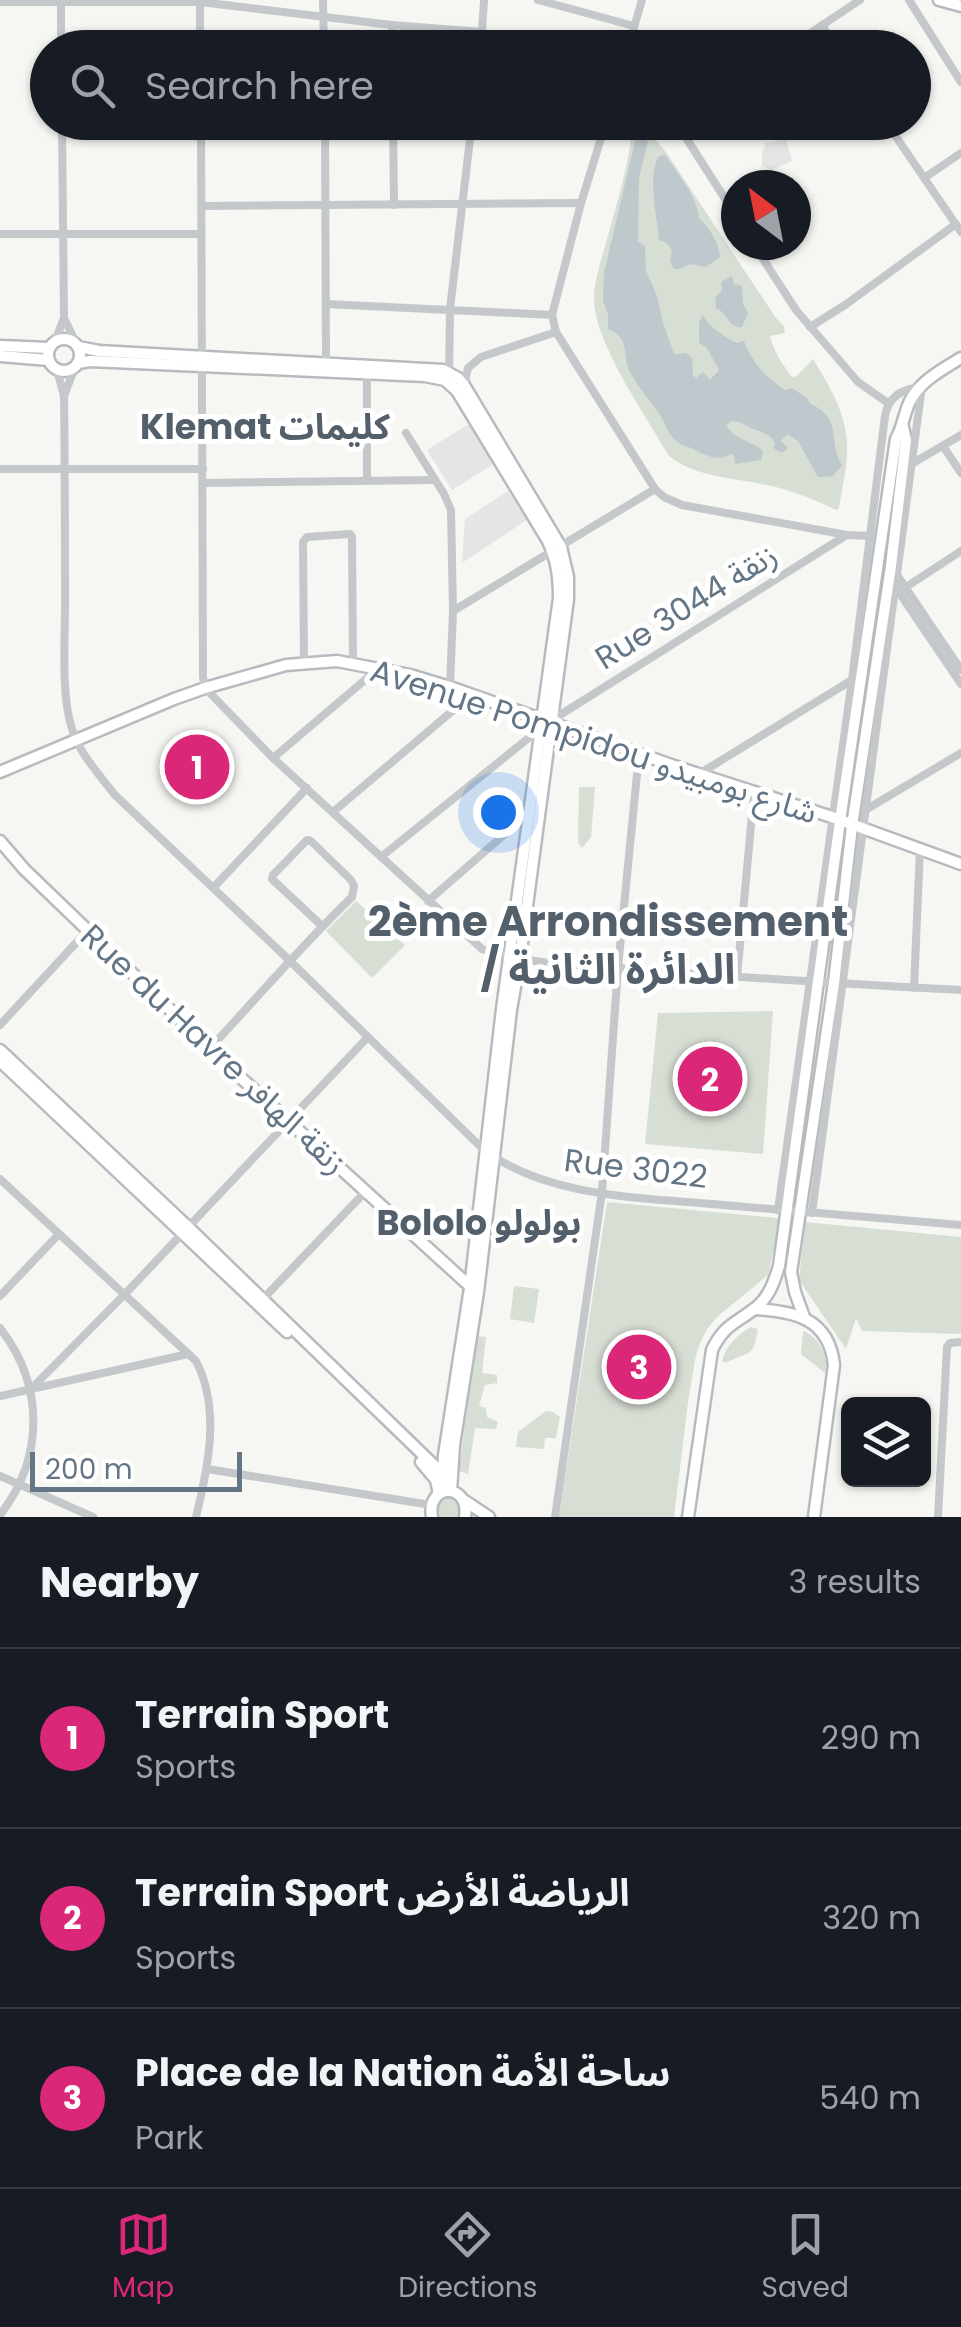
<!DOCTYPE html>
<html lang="en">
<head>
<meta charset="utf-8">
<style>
  :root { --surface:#171b24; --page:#242831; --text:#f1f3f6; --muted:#9ea1a6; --line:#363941; --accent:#db2777 }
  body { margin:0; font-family:Poppins,"Noto Sans Arabic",sans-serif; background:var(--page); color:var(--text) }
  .controls { position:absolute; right:30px; bottom:30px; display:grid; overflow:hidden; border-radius:15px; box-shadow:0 2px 8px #0004 }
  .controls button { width:90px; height:90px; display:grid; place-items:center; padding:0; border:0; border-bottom:2px solid var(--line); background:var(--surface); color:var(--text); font:50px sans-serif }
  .compass { position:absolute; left:721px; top:170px; width:90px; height:90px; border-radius:50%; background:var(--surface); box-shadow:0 2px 8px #0004; rotate:328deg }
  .scale { position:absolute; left:30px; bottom:25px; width:212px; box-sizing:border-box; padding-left:10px; border:5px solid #647685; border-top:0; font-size:28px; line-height:35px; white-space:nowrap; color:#647685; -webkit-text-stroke:8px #fff; paint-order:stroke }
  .you { position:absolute; left:498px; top:812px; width:35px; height:35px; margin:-25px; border:8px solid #fff; border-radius:50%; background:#1a73e8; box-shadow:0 0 0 15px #1a73e833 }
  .badge { display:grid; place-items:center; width:65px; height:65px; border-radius:50%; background:var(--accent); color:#fff; font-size:32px; font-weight:700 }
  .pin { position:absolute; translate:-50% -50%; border:5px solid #fff; box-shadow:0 2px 10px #0006 }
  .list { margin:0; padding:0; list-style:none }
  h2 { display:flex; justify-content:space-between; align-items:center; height:130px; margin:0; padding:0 40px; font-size:42px }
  h2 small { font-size:32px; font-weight:400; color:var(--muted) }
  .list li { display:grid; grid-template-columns:65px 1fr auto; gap:30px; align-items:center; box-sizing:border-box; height:180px; padding:0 40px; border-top:2px solid var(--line) }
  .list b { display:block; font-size:38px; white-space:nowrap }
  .list p { margin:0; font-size:32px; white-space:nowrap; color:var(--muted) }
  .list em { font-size:32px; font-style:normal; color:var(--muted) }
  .icon { flex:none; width:55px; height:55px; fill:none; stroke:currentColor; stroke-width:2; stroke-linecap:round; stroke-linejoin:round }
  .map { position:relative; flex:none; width:961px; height:1517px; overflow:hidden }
  .search { position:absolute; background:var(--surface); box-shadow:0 2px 8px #0004; left:30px; right:30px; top:30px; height:110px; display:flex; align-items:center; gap:25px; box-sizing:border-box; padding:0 35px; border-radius:55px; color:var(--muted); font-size:38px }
  .sheet { height:670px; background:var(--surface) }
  nav { display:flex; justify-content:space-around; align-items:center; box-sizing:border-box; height:140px; border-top:2px solid var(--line); background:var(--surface); font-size:28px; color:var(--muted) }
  nav a { display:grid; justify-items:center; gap:5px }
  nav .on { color:var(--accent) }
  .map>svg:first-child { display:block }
  .built { fill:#e4e5e4 }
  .green { fill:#d7ded4 }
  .water { fill:#bec8cd }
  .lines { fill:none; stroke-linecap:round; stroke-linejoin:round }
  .major-casing { stroke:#b7bbbf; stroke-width:15 }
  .minor { stroke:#c4c8cb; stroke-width:8 }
  .major { stroke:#fff; stroke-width:10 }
  .labels { text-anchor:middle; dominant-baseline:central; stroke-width:10; stroke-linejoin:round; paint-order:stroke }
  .street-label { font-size:32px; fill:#647685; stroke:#fff }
  .neighbourhood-label { font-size:35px; font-weight:bold; fill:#535f6a; stroke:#fff }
  .district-label { font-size:42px; font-weight:bold; fill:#535f6a; stroke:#fff }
</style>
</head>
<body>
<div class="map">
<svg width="961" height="1517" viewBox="0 0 961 1517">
  <rect width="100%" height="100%" fill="#f6f6f3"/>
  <g class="built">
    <path d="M786 139 792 161 771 170 762 166V152L766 143Z"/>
    <path d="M469 424 494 464 452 490 427 450Z"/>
    <path d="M508 491 527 520 462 563 465 519Z"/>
  </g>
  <g class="green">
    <path d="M632 130C651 130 655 139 666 152L776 318 784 326 785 333 770 336C774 352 782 364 792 377L797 376 813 359C829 386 846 412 847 445 848 465 842 488 839 508L836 510C816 500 797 493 776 487 741 478 698 479 669 456 647 417 592 340 594 296 595 279 601 260 606 243 616 206 628 169 632 130Z"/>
    <path d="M192 743 222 771 202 792 172 764Z"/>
    <path d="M579 787H595L591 837 582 848 578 842Z"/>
    <path d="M356 901 405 945 372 978 326 931Z"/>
    <path d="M773 1011 763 1154 645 1144 658 1013Z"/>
    <path d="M607 1202 778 1218 780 1223 768 1275 717 1317 707 1329 700 1343 696 1355 688 1402 674 1517H559Z"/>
    <path d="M805 1222 961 1237V1334L862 1331 856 1318 846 1349 799 1280Z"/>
    <path d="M514 1286 539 1289 534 1323 510 1319Z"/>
    <path d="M751 1327 758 1329C753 1359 750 1350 726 1363L722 1361C727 1344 736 1336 751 1327Z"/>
    <path d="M803 1331C820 1337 825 1354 828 1371L825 1373 801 1354Z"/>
    <path d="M476 1336 486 1337 482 1373 497 1375V1383L485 1385 479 1406 486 1408 487 1417 498 1422 496 1429 475 1428 468 1474 459 1471Z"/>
    <path d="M546 1411 553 1412 560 1417 556 1438H545L544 1449 516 1447 518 1432Z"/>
    <path d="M449 1495 461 1502 462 1517H435L434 1506 440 1498Z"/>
  </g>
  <g class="water">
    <path d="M636 137 648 141 639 178 638 242 645 246 646 271 657 296 662 320 674 354 686 353 692 358 693 375 696 378 703 372 710 380 719 370 707 348 699 343V322L703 315C707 326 726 338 737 343L744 341C751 361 767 379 785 390L792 388 808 399 809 403C844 418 827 442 842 465L833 476 818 477 798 441 787 434 781 441 788 448 782 453 773 448 775 443C768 432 762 433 751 428 742 424 741 421 731 421L726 426 734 435 760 448 763 451 761 460 735 464 734 455 731 454C718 462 708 456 695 450 691 447 685 447 680 444 668 437 666 423 658 412 649 400 639 388 631 374 620 355 633 340 608 329V314L603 301 604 273Z"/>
    <path d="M665 155C677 173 697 196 699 218 709 228 719 242 720 257L706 267 690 264 680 269H674L670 261 672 250 667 243 659 240C657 216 647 175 659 156Z"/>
    <path d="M732 276 734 284 742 286 743 303 748 313 742 327C729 329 728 313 716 308L715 298 722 290 721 282Z"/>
  </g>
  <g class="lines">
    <g class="major-casing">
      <g id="major">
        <path d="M939 0 961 6"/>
        <circle cx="64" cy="355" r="16"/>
        <path d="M0 346 49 348"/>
        <path d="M79 347 99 351 443 370 458 378 464 385 561 547 568 577V599L520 958 511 1010 478 1292 454 1445 451 1491"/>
        <path d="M0 356 49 360"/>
        <path d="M78 363 90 361 425 376 445 380 457 391 548 541C557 561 559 577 559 598L502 1009 470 1288 444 1455 442 1492"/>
        <path d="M0 772 174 699 205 688 286 665 337 661 410 675 450 687 680 768 832 817 961 864"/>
        <path d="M0 841 24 869 240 1077 473 1289"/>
        <path d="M0 1050 188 1227 444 1475"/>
        <path d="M0 1061 287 1332"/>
        <path d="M754 1309C794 1311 829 1318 834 1365L814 1517"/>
        <path d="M804 1317 795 1292 791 1272 834 983 852 826 891 566 906 440 903 427"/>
        <path d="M421 1462 436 1480 439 1494"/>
        <path d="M465 1501 489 1517"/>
        <path d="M432 1517C426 1482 471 1483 465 1517"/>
        <path d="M688 1517 712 1350C724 1325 735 1324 754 1309 769 1298 774 1282 779 1266L840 821 896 439C903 427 904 413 910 401 920 381 943 369 961 358"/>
      </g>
    </g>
    <g class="minor">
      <path d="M61 0V48"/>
      <path d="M323 0 324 48"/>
      <path d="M538 0 634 26"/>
      <path d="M909 0 961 82"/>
      <path d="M0 2H200L392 25 482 32"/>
      <path d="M200 2V48"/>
      <path d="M392 25V48"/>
      <path d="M822 25 836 48"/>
      <path d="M481 48 484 0"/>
      <path d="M628 48 642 0"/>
      <path d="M788 48 860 0"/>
      <path d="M201 122 203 677 205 688 273 758 482 949C525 965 586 965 633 969 742 978 851 984 961 990"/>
      <path d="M325 122 326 364"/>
      <path d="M393 122 394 205"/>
      <path d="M606 122 581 203 552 315 556 332 655 489 664 497 682 505 847 535 871 536"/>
      <path d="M676 122 736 216"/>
      <path d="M886 122 961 232"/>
      <path d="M924 178 961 153"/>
      <path d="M202 206 581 203"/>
      <path d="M0 234H201"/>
      <path d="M754 245 796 310 858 382 888 403"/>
      <path d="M327 304 552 315"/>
      <path d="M64 318 76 343"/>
      <path d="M810 327 845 305 956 224"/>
      <path d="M55 341 64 318 62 122"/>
      <path d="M57 370 64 396C65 466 65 535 65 605 65 641 61 696 72 729 79 753 99 774 114 794L289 960 485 1151C552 1199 643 1197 723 1205 802 1212 881 1219 961 1225"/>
      <path d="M449 378 450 309 472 122"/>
      <path d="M464 385 468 368 481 357 556 332"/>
      <path d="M64 396 75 367"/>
      <path d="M406 433 444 494 451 510 453 611 450 687"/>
      <path d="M943 446 961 473"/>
      <path d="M913 463 961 435"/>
      <path d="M0 469H203"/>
      <path d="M367 481V375"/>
      <path d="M203 483 435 480"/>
      <path d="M897 575 961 670"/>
      <path d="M894 585 961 684"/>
      <path d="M906 587 961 551"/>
      <path d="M453 611 655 489"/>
      <path d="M304 662 303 542 307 537 350 534 352 537 353 663"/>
      <path d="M552 720 845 536"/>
      <path d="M273 758 379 668"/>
      <path d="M699 774 852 680"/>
      <path d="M867 809 961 753"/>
      <path d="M333 812 470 696"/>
      <path d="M381 857 541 728"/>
      <path d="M214 887 307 788"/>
      <path d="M428 901 529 813"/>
      <path d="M737 977 754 793"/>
      <path d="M914 988 920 849"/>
      <path d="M0 1025 87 931"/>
      <path d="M211 1047C258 997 302 945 352 897L354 886 351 880 311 841 307 840 273 875 272 879 322 926"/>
      <path d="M0 1179 196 1361C221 1409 208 1468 196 1517"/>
      <path d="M778 1210 852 680 885 416C889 395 902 390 922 386L812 1213"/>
      <path d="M0 1296 58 1235"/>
      <path d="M262 1300 366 1191"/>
      <path d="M0 1328C45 1386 44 1458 0 1515"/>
      <path d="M30 1390 125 1294 367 1038"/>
      <path d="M0 1396 188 1354"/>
      <path d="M207 1469 431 1505"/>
      <path d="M0 1476 93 1517"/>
      <path d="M555 1517 602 1192 618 967 639 754"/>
      <path d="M938 1517 947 1347 950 1343 961 1342"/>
    </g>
    <use href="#major" class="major"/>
  </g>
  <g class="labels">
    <g class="street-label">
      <text transform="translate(686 606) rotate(-32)">Rue 3044 زنقة</text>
      <text transform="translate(594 741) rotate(18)">Avenue Pompidou شارع بومبيدو</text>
      <text transform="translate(214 1049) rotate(43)">Rue du Havre زنقة الهافر</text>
      <text transform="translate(636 1168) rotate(7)">Rue 3022</text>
    </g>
    <g class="neighbourhood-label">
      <text x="265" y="426">Klemat كليمات</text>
      <text x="479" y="1222">Bololo بولولو</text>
    </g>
    <g class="district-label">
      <text x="608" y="921">2ème Arrondissement<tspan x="608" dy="48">/ الدائرة الثانية</tspan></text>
    </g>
  </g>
</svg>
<div class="controls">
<button><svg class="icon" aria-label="layers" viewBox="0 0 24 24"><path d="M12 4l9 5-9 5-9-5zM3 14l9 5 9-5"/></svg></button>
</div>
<svg class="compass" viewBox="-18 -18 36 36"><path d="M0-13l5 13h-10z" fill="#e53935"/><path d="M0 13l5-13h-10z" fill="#9ea1a6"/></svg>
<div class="scale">200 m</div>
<div class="you"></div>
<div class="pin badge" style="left:197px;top:767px">1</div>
<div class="pin badge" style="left:710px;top:1079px">2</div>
<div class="pin badge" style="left:639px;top:1367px">3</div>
<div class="search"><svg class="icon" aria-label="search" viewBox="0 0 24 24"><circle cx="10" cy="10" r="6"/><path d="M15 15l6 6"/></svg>Search here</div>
</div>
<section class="sheet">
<h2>Nearby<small>3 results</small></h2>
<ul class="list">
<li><span class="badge">1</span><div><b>Terrain Sport</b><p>Sports</p></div><em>290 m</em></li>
<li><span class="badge">2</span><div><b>Terrain Sport الرياضة الأرض</b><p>Sports</p></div><em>320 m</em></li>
<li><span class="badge">3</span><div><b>Place de la Nation ساحة الأمة</b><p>Park</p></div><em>540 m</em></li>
</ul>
</section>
<nav>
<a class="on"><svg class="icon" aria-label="map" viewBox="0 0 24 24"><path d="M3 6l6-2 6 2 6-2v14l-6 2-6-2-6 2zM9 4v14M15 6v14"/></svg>Map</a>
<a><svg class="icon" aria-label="directions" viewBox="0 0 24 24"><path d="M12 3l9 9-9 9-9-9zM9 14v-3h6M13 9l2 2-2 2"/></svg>Directions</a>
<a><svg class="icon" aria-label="saved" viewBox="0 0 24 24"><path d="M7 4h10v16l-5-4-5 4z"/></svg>Saved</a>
</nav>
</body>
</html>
